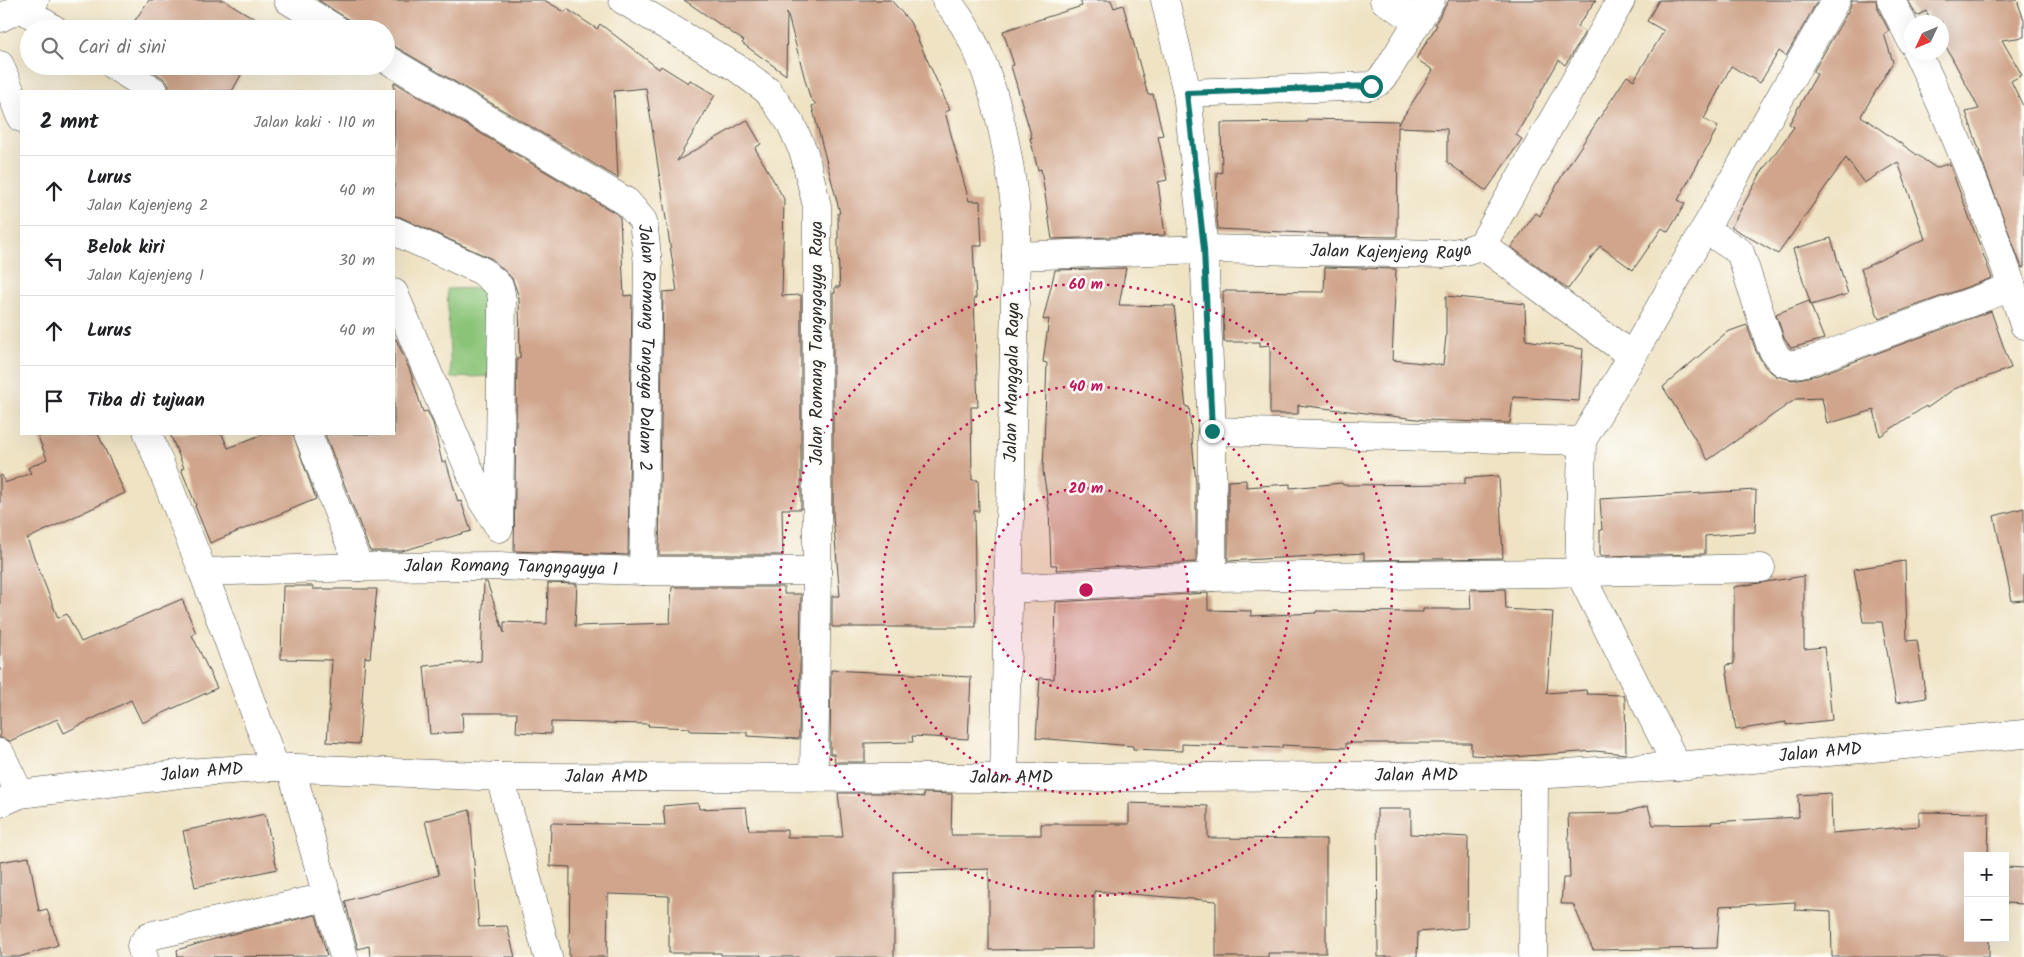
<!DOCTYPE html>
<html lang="id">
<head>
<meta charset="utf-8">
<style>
  :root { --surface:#fff; --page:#f6f6f6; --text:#202124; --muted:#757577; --line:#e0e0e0 }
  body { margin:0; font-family:Kalam,sans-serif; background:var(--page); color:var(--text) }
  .controls { position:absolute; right:15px; bottom:15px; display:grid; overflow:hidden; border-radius:0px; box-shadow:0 5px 20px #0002 }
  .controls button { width:45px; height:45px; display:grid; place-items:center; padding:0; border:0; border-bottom:1px solid var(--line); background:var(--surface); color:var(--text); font:25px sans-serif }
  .compass { position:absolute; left:1904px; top:15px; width:45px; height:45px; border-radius:50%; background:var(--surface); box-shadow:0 5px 20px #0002; rotate:226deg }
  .stop { position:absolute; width:15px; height:15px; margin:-11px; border:4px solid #0f766e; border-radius:50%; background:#fff }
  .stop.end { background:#0f766e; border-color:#fff; box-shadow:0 1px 5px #0008 }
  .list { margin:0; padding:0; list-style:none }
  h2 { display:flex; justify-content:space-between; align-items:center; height:65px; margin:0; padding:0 20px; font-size:21px }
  h2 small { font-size:16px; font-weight:400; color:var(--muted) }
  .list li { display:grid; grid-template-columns:32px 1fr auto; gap:15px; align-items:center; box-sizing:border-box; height:70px; padding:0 20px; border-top:1px solid var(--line) }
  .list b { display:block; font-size:19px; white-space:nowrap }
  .list p { margin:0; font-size:16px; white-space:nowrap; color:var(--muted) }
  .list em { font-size:16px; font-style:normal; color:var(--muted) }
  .icon { flex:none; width:28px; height:28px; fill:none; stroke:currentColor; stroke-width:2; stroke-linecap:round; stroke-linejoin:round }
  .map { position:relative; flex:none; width:2024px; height:957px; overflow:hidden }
  .search { position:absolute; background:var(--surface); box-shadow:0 5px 20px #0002; left:20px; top:20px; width:375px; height:55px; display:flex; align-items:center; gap:12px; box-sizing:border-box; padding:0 18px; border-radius:28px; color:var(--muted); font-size:19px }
  .panel { position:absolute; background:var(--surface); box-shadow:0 5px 20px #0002; left:20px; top:90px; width:375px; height:345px; border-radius:0px }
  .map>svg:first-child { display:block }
  .green { fill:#8bc478; stroke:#5b7852 }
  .building { fill:#d0a58c }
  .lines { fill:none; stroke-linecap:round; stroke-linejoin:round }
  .minor-casing { stroke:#484742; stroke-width:29 }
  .tertiary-casing { stroke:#484742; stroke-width:29 }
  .minor { stroke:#fff; stroke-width:28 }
  .tertiary { stroke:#fff; stroke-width:28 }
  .route { stroke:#0f766e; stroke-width:6 }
  .ring { fill:none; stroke:#c2185b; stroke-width:2.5; stroke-dasharray:2.5 5 }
  .labels { text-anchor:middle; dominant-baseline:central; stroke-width:5; stroke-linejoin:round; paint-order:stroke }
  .street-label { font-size:18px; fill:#2b2b2b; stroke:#fdfcf7 }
  .centre { fill:#c2185b; stroke:#fdfcf7; stroke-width:2.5 }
  .ring-label { font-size:15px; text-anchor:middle; font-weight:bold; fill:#c2185b; stroke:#fdfcf7; stroke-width:5; stroke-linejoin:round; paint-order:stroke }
</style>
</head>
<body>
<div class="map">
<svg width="2024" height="957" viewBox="0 0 2024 957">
  <rect width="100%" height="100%" fill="#fdfcf7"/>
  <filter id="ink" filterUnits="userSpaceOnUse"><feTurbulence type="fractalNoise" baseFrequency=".02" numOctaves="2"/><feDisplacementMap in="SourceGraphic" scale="10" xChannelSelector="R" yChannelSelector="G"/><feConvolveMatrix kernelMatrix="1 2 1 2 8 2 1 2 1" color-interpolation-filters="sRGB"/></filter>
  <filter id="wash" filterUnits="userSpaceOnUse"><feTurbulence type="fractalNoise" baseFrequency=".0096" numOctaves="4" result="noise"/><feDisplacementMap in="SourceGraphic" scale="20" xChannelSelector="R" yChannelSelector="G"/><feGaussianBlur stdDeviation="1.12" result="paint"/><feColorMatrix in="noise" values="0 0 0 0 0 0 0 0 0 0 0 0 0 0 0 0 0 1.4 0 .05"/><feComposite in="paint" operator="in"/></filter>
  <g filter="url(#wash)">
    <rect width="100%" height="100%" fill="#efe3c4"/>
    <path class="green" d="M488 288 491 376 451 378 447 289Z"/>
    <g id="blocks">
      <g class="building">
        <path d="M149 0H224L272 29H129Z"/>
        <path d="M318 0H544L565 12 567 9 597 29 600 24 659 69 661 66 688 83 690 80 715 95 677 161 747 120 761 144 755 148 784 199 782 296 801 295V509H782L783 555H659L663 292 677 291 646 88 614 91 618 178 394 46 386 43V29H363Z"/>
        <path d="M684 0H891L910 22 950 110 945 112 969 201H980L982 246H973L976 298H974L978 407H971L972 480H978L979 511H974L976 627H832V596H840L833 517V293H835V287H840L838 252V213H840L812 106 816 104 810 98 787 12 786 75 742 43 744 41Z"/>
        <path d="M1080 0H1111L1114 8 1123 5 1148 95 1153 94 1163 135 1158 136 1167 180 1158 182 1165 235 1052 239 1041 169 1038 170 1030 138H1032L1011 66 1014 65 1003 31 1082 6Z"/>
        <path d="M1449 0H1596L1577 27 1585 32 1571 56 1565 65 1559 60 1516 135 1522 139 1486 191 1447 162V129L1398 127 1397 237 1327 236V234L1218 229 1216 211 1217 172 1222 173 1221 123 1307 122V119L1398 121V125L1433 70 1416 59 1437 25 1435 24Z"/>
        <path d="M1659 0H1818L1786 56 1779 51 1760 83 1731 66 1704 119 1718 127 1678 200 1685 204 1668 232 1662 228 1633 270 1600 246 1568 289 1511 247 1536 213 1540 216 1564 172 1627 76 1634 80 1664 31 1647 21Z"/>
        <path d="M1852 0H1876L1877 7 1889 31 1884 34 1893 62 1861 116 1936 168 1949 163 1992 278 1879 319 1861 269 1925 239 1898 162 1864 183 1846 158 1778 254 1731 227 1761 173 1794 127 1789 124 1817 74 1813 72 1850 8Z"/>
        <path d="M1908 0H2017L2024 20V37L2002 40 2022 75 2011 81 2024 108V267L2022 268 1979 153 1980 152 1966 112 1979 109 1942 39V22H1932L1926 11 1917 16Z"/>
        <path d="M144 66H246L232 91H170L168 83 163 78Z"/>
        <path d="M394 82 617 214 620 218 624 296 632 295 628 555 514 551 517 358H520L519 297 512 278 492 259 400 217 394 216Z"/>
        <path d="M1831 238 1848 294 1811 305 1793 249Z"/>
        <path d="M1325 267 1396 269 1392 360 1443 365 1446 336V296L1525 304 1526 340 1583 349 1579 401 1513 397 1510 423 1425 420 1298 405V414H1270V345L1260 346V342H1224L1223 291 1324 292Z"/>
        <path d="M1126 268 1119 305 1174 306 1186 407H1189L1196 483V562L1056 570 1057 565H1051L1049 509 1043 471 1047 363 1043 362 1049 319 1043 320 1055 270Z"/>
        <path d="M1809 301 1824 339 1791 348 1784 338 1776 314Z"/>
        <path d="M1991 311 2011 368 1954 389 1927 408 1926 406 1880 436 1874 410 1827 424 1822 398 1796 399 1708 460 1663 387 1727 332 1747 325 1756 351 1765 367 1776 376 1793 380 1818 375Z"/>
        <path d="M394 339H396L410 371 423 412 427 411 433 423 442 462 446 461 458 502 461 501 471 531 402 551H370L325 434H394Z"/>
        <path d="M37 434H98L125 493 27 539 58 618 67 614 81 642 182 599 196 633 192 635 217 688 142 723 131 700 64 733 57 719 10 741 0 738V476L2 475 5 483 31 473 28 468 47 459Z"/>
        <path d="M170 434H222L228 448 263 434H293L316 499 210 543 195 506 196 505 181 469 184 468Z"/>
        <path d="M1499 476 1503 558 1364 560V553L1228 561V481L1246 480V487L1290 484V488L1342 483 1343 485 1465 484V478Z"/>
        <path d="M1756 490 1755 532 1705 536V554L1600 556V530H1602L1600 499Z"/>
        <path d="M2024 508V600L2012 601 1994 516Z"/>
        <path d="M1905 561 1907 641 1917 640 1926 698 1896 703 1882 622H1863L1854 569Z"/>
        <path d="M1804 576V649L1824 647 1832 720 1786 725V722L1736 730 1726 665 1734 664V587Z"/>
        <path d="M484 582H487L504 633V622L547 624 548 583 577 584 575 626 670 623 672 587H784V594H801L799 739 747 736V732L690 731V728L648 726 649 724 551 722V734L516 732 517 713H462L463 732 430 734 424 666 481 661Z"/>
        <path d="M283 586H313V589H377L370 658 365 657 359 744 327 742 332 660 281 659Z"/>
        <path d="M1505 589 1506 609 1553 612 1547 693 1586 690 1587 694 1623 695 1625 698 1626 754 1595 751 1511 757 1471 755V743H1346V748L1282 745V748L1182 744V751L1133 749V746L1036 738 1040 678 1054 679 1056 602 1208 593V610L1251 611V616L1316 613V611L1423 612V609H1471L1470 590Z"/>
        <path d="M831 670 971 677 968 739 912 736 913 742 865 743V762H835L834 754H830Z"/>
        <path d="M838 793H882L924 797 923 793 952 794 951 835H1041V824H1129V803L1208 806V838L1326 839V953H1268V957H1216V901L1094 891V948L989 950V869L894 872V957H761V955H721V953H669V896L608 894 607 957H569L570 867 550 866 551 823 665 825 663 806 698 803 699 809 746 807 749 830H787V837H843Z"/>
        <path d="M1831 793 1832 833 1919 826V812L1989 813 1988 856H1968V938H1989V957H1832L1831 912 1795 910V902L1720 906 1717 948 1593 950 1573 904H1561L1563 878H1570L1568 814 1621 813 1648 806 1653 825 1712 824 1711 822 1799 817 1798 795Z"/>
        <path d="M1377 809H1411V834L1468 837 1467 928 1418 932 1417 957H1378Z"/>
        <path d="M470 810 479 927 507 926 515 957H370L369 946 358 949 345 901 439 875 425 821Z"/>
        <path d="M265 814 277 869 195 887 183 831Z"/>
        <path d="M29 857 39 911 47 909 58 945 19 957H0V862Z"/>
        <path d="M2005 867 2024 868V904L2005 903Z"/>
        <path d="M316 915 327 956 178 957 177 950 228 935Z"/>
      </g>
    </g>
  </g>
  <g filter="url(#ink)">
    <use href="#blocks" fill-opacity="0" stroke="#484742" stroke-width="1"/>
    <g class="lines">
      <g class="minor-casing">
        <g id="minor">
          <path d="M288 0 336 29"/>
          <path d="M623 0 737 68 768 91 791 124 804 153 817 206V571L814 777"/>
          <path d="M946 0C989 50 1006 134 1014 198 1017 217 1016 237 1016 256L1004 778"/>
          <path d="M1165 0 1187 93 1204 249 1212 431V577L1548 573 1761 568"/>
          <path d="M1384 0 1418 21"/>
          <path d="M1891 0 1912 42"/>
          <path d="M21 8 54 29"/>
          <path d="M0 18 35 0"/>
          <path d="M1917 52C1959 140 1996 232 2024 325"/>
          <path id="s1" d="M386 59 627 202 643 221 648 264 643 571"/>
          <path d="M0 65 21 118"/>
          <path d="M114 66 154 91"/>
          <path d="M1187 93 1371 86 1378 82 1386 73 1431 0"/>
          <path d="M1705 229 1740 252 1770 344C1781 369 1789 366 1813 360L2012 287"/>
          <path d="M394 231 482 271 496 283 500 288 502 300 499 528"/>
          <path d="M1482 245 1632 356 1582 441 1579 572 1677 766"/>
          <path id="s2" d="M1016 256 1204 249 1443 254 1465 251 1482 245 1621 0"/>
          <path d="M394 293 483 502 499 527"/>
          <path d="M1632 356 1836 0"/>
          <path d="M1212 431 1582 441"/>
          <path d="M148 434 203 572 275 767"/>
          <path d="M308 434 359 567"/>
          <path id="s3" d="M203 572 359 567 497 566 643 571H817"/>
          <path d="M1008 589 1212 577"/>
          <path d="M0 753 20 794"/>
          <path d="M291 768 344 957"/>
          <path d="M500 777 548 957"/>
          <path d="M144 957 141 946 149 936 327 897"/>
        </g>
      </g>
      <g class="tertiary-casing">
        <g id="tertiary">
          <path id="s4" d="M0 803 20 794 187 773 275 767 500 777 1004 778 1534 775 1677 766 2024 734"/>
          <path d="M1533 957 1534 775"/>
        </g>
      </g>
      <use href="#minor" class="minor"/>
      <use href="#tertiary" class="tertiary"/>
    </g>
  </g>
  <g class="lines" filter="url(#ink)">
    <path class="route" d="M1212 431 1204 249 1187 93 1371 86"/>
  </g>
  <circle cx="1086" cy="590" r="102" fill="#c2185b" fill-opacity=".12"/>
  <g class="ring">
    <circle cx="1086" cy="590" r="102"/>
    <circle cx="1086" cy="590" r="204"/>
    <circle cx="1086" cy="590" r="306"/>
  </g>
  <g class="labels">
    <g class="street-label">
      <text stroke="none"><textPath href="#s2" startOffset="375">Jalan Kajenjeng Raya</textPath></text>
      <text transform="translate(817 343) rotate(-90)">Jalan Romang Tangngayya Raya</text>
      <text stroke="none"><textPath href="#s1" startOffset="432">Jalan Romang Tangaya Dalam 2</textPath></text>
      <text transform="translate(1013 382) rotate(-89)">Jalan Manggala Raya</text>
      <text stroke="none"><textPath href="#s3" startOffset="308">Jalan Romang Tangngayya 1</textPath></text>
      <text stroke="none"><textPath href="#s4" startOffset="1825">Jalan AMD</textPath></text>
      <text stroke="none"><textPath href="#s4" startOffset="205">Jalan AMD</textPath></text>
      <text stroke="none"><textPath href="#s4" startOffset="1420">Jalan AMD</textPath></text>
      <text stroke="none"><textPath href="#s4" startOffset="610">Jalan AMD</textPath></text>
      <text stroke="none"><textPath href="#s4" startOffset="1015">Jalan AMD</textPath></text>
    </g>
  </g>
  <circle cx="1086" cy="590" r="8" class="centre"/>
  <g class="ring-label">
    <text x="1086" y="289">60 m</text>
    <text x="1086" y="391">40 m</text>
    <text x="1086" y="493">20 m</text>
  </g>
</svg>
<div class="controls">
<button>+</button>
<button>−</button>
</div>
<svg class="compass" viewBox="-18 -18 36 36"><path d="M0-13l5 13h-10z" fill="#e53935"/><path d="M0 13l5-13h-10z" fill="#757577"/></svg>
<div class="stop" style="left:1371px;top:86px"></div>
<div class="stop end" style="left:1212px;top:431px"></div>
<div class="search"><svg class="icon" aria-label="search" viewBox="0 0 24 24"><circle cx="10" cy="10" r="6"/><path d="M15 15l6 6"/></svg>Cari di sini</div>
<section class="panel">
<h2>2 mnt<small>Jalan kaki · 110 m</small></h2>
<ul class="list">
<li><svg class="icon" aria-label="ahead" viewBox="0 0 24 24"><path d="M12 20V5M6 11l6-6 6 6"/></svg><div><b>Lurus</b><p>Jalan Kajenjeng 2</p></div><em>40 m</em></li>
<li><svg class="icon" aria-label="left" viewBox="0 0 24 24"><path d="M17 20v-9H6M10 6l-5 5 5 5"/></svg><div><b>Belok kiri</b><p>Jalan Kajenjeng 1</p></div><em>30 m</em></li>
<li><svg class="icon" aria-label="ahead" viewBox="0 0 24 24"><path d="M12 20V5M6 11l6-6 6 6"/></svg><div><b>Lurus</b></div><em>40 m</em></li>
<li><svg class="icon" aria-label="arrive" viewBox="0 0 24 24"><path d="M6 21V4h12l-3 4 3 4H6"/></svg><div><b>Tiba di tujuan</b></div></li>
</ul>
</section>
</div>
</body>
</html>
